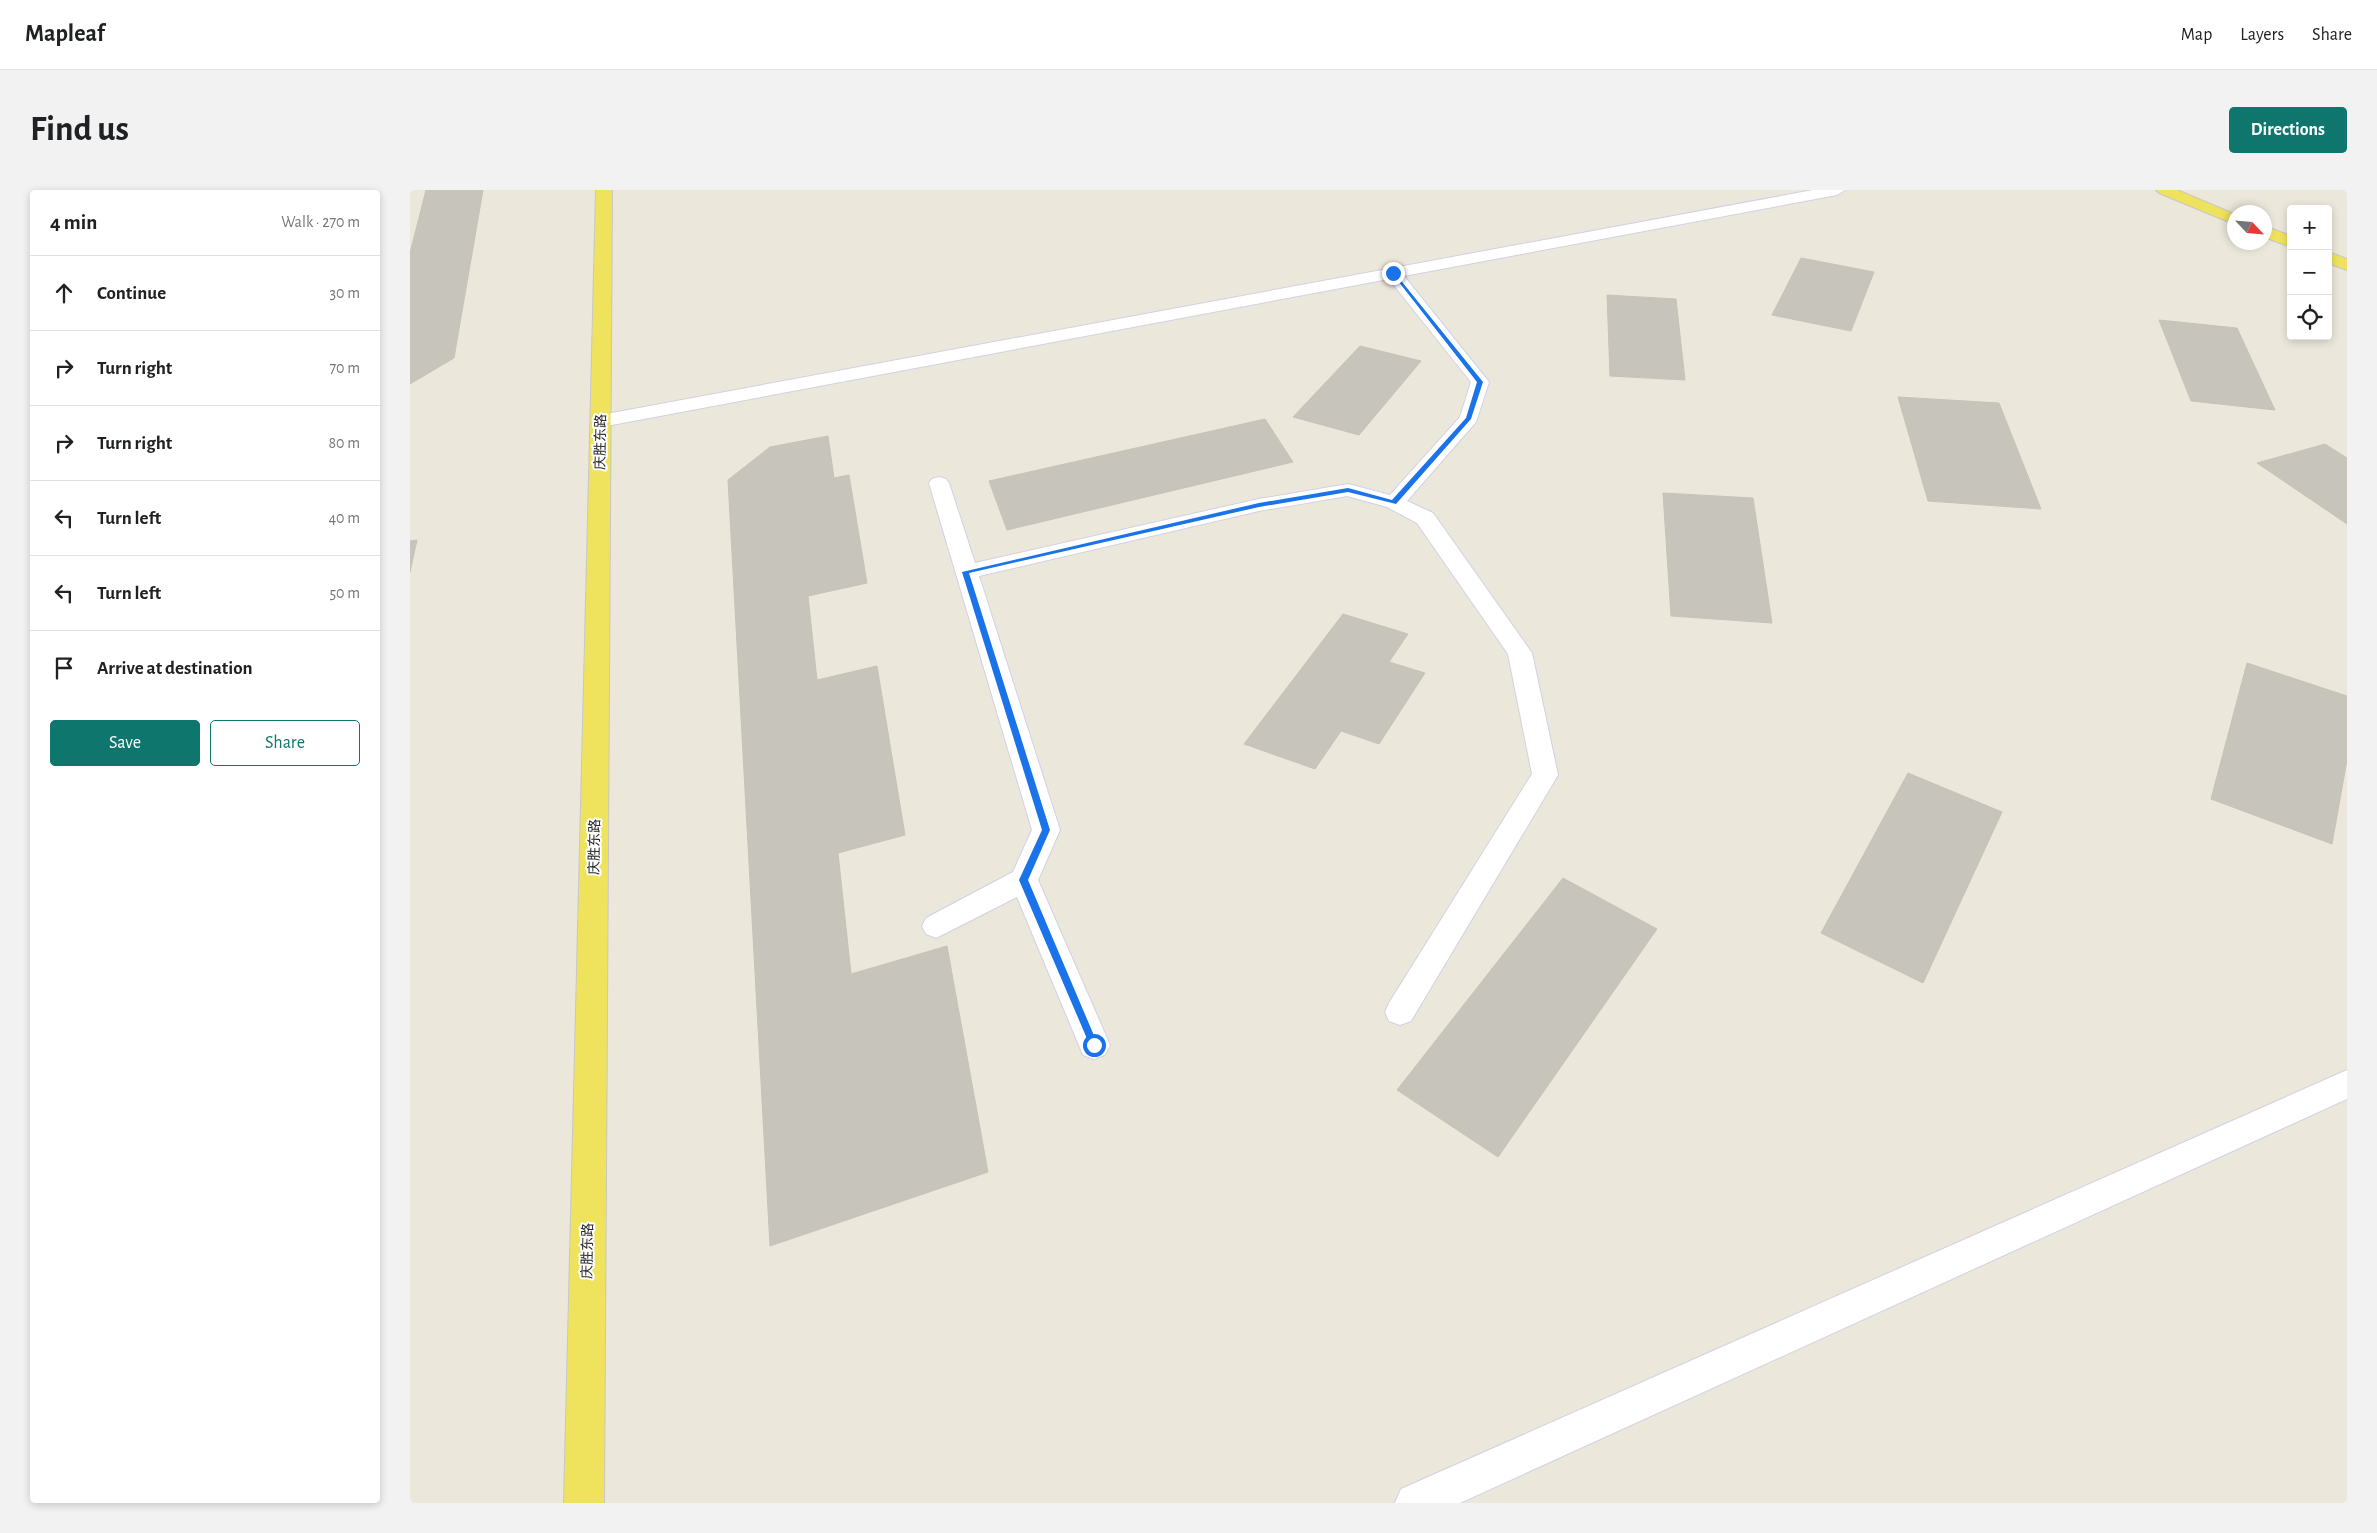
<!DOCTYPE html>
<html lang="en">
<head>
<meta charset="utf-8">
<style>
  :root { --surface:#fff; --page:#f2f2f2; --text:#202124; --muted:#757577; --line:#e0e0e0; --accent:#0f766e }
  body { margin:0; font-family:"Alegreya Sans","Noto Sans SC",sans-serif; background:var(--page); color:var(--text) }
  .controls { position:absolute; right:15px; top:15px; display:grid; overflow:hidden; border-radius:5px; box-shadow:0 2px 8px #0003 }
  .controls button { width:45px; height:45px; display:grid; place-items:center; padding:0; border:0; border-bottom:1px solid var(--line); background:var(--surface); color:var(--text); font:25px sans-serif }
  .compass { position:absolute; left:1817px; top:15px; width:45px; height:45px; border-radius:50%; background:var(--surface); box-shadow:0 2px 8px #0003; rotate:116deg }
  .stop { position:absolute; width:15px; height:15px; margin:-11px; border:4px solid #1a73e8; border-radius:50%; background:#fff }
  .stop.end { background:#1a73e8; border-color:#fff; box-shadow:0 1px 5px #0008 }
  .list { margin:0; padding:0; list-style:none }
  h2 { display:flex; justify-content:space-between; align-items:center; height:65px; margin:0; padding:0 20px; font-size:21px }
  h2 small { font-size:16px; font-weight:400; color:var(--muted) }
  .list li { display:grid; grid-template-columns:32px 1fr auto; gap:15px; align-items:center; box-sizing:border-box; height:75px; padding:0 20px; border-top:1px solid var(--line) }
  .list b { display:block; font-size:19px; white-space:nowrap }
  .list em { font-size:16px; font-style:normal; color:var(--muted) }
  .actions { display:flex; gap:10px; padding:15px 20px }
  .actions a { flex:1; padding:11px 0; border:1px solid var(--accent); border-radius:5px; text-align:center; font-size:18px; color:var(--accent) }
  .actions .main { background:var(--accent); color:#fff }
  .icon { flex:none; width:28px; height:28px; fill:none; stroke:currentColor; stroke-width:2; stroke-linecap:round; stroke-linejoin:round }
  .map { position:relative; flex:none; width:1937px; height:1313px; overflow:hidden; border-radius:5px }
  header { display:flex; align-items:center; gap:30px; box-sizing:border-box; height:70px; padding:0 25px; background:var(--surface); border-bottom:1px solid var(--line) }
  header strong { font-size:24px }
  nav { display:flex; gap:28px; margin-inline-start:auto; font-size:18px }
  .intro { display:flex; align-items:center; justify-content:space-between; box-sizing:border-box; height:120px; padding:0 30px }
  h1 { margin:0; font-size:35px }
  .button { padding:12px 22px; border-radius:5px; background:var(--accent); color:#fff; font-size:18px; font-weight:700 }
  main { display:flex; gap:30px; padding:0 30px }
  aside { flex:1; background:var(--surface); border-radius:5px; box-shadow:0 2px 8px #0003 }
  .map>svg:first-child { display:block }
  .building { fill:#c7c4bb; stroke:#c7c3b5 }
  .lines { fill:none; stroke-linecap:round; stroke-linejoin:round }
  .minor-casing { stroke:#d1d1e2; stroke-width:2 }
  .major-casing { stroke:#c7c7c7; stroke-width:2 }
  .minor { fill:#fff; fill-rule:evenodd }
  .major { fill:#efe35d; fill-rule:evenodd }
  .route { fill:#1a73e8 }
  .labels { text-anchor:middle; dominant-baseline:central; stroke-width:4; stroke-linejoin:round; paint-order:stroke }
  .street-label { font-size:14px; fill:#292929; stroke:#fff }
</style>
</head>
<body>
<header>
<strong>Mapleaf</strong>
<nav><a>Map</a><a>Layers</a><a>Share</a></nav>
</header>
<div class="intro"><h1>Find us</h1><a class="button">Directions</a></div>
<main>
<aside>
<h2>4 min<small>Walk · 270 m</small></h2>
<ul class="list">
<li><svg class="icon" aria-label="ahead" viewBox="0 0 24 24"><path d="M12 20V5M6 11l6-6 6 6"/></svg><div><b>Continue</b></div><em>30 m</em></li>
<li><svg class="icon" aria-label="right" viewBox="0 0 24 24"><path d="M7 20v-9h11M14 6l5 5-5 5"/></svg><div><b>Turn right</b></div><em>70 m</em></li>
<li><svg class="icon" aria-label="right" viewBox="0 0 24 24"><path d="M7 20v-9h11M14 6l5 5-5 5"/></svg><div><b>Turn right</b></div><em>80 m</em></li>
<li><svg class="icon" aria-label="left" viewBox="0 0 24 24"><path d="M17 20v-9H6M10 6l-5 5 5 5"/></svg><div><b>Turn left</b></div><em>40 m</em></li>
<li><svg class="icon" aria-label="left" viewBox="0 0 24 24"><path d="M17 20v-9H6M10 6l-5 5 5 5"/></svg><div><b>Turn left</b></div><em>50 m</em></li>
<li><svg class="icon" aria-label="arrive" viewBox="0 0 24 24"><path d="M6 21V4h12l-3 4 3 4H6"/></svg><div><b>Arrive at destination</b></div></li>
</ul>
<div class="actions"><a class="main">Save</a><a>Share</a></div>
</aside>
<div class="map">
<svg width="1937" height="1313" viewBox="0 0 1937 1313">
  <rect width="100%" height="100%" fill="#ece7db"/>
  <g class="building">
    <path d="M16 0H73L44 168 0 194V63Z"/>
    <path d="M1391 68 1464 82 1441 141 1362 125Z"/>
    <path d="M1197 105 1266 109 1275 190 1200 186Z"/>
    <path d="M1749 130 1827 138 1865 220 1781 211Z"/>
    <path d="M950 156 1011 171 949 245 883 227Z"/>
    <path d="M1488 207 1589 213 1631 319 1518 311Z"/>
    <path d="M855 229 883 272 597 340 579 291Z"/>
    <path d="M418 246 424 288 439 285 457 393 398 406 407 490 467 476 495 645 428 663 441 784 537 756 578 982 360 1056 318 290 360 257Z"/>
    <path d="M1915 254 1937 268V334L1847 273Z"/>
    <path d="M1253 303 1343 308 1362 433 1261 426Z"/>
    <path d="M7 350 0 382V351Z"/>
    <path d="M933 424 998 444 979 472 1015 483 969 554 931 541 905 579 834 554Z"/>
    <path d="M1837 473 1937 506V570L1922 654 1801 609Z"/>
    <path d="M1498 583 1592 622 1513 793 1411 743Z"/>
    <path d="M1153 688 1247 739 1088 967 987 900Z"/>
  </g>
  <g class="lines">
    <g class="minor-casing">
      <g id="minor">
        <path d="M1403 0H1435L1427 5 994 86 1079 192 1066 232 997 311 1023 323 1122 463 1148 585 1001 831 990 835 979 831 975 822 979 813 1122 584 1098 464 1007 333 977 317 937 306 849 321 569 386 650 640 628 690 700 855 695 865 684 869 673 865 607 707 526 748 516 744 512 736 516 728 603 682 622 640 519 293 522 289 529 287 536 289 539 293 565 373 849 309 938 294 980 305 1050 227 1061 192 979 89 191 237 184 235 181 231 184 227 191 225Z"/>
        <path d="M1937 880V909L1050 1313H985L991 1299Z"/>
      </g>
    </g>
    <g class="major-casing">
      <g id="major">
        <path d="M186 0H202L194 1313H154Z"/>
        <path d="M1746 0H1767L1824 24V34L1749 3Z"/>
        <path d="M1854 36 1881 46V57L1854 47Z"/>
        <path d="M1918 62 1937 69V80L1918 73Z"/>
      </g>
    </g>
    <use href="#minor" class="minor"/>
    <use href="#major" class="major"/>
  </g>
  <path class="route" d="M981 82H984L1073 192 1061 229 986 314 938 302 849 317 559 383 640 640 618 690 688 855 684 859 681 858 609 690 632 640 552 382 849 313 938 298 982 310 1056 228 1067 192Z"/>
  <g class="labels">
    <g class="street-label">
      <text transform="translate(191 252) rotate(-89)">庆胜东路</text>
      <text transform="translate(185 657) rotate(-89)">庆胜东路</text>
      <text transform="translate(178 1061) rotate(-89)">庆胜东路</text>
    </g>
  </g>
</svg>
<div class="controls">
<button>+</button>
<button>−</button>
<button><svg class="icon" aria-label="locate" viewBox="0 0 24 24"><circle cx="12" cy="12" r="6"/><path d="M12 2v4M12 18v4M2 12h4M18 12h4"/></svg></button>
</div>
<svg class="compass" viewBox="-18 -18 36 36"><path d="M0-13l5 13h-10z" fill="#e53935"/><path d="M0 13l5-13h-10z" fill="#757577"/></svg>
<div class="stop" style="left:684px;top:855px"></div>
<div class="stop end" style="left:983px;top:83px"></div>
</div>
</main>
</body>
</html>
